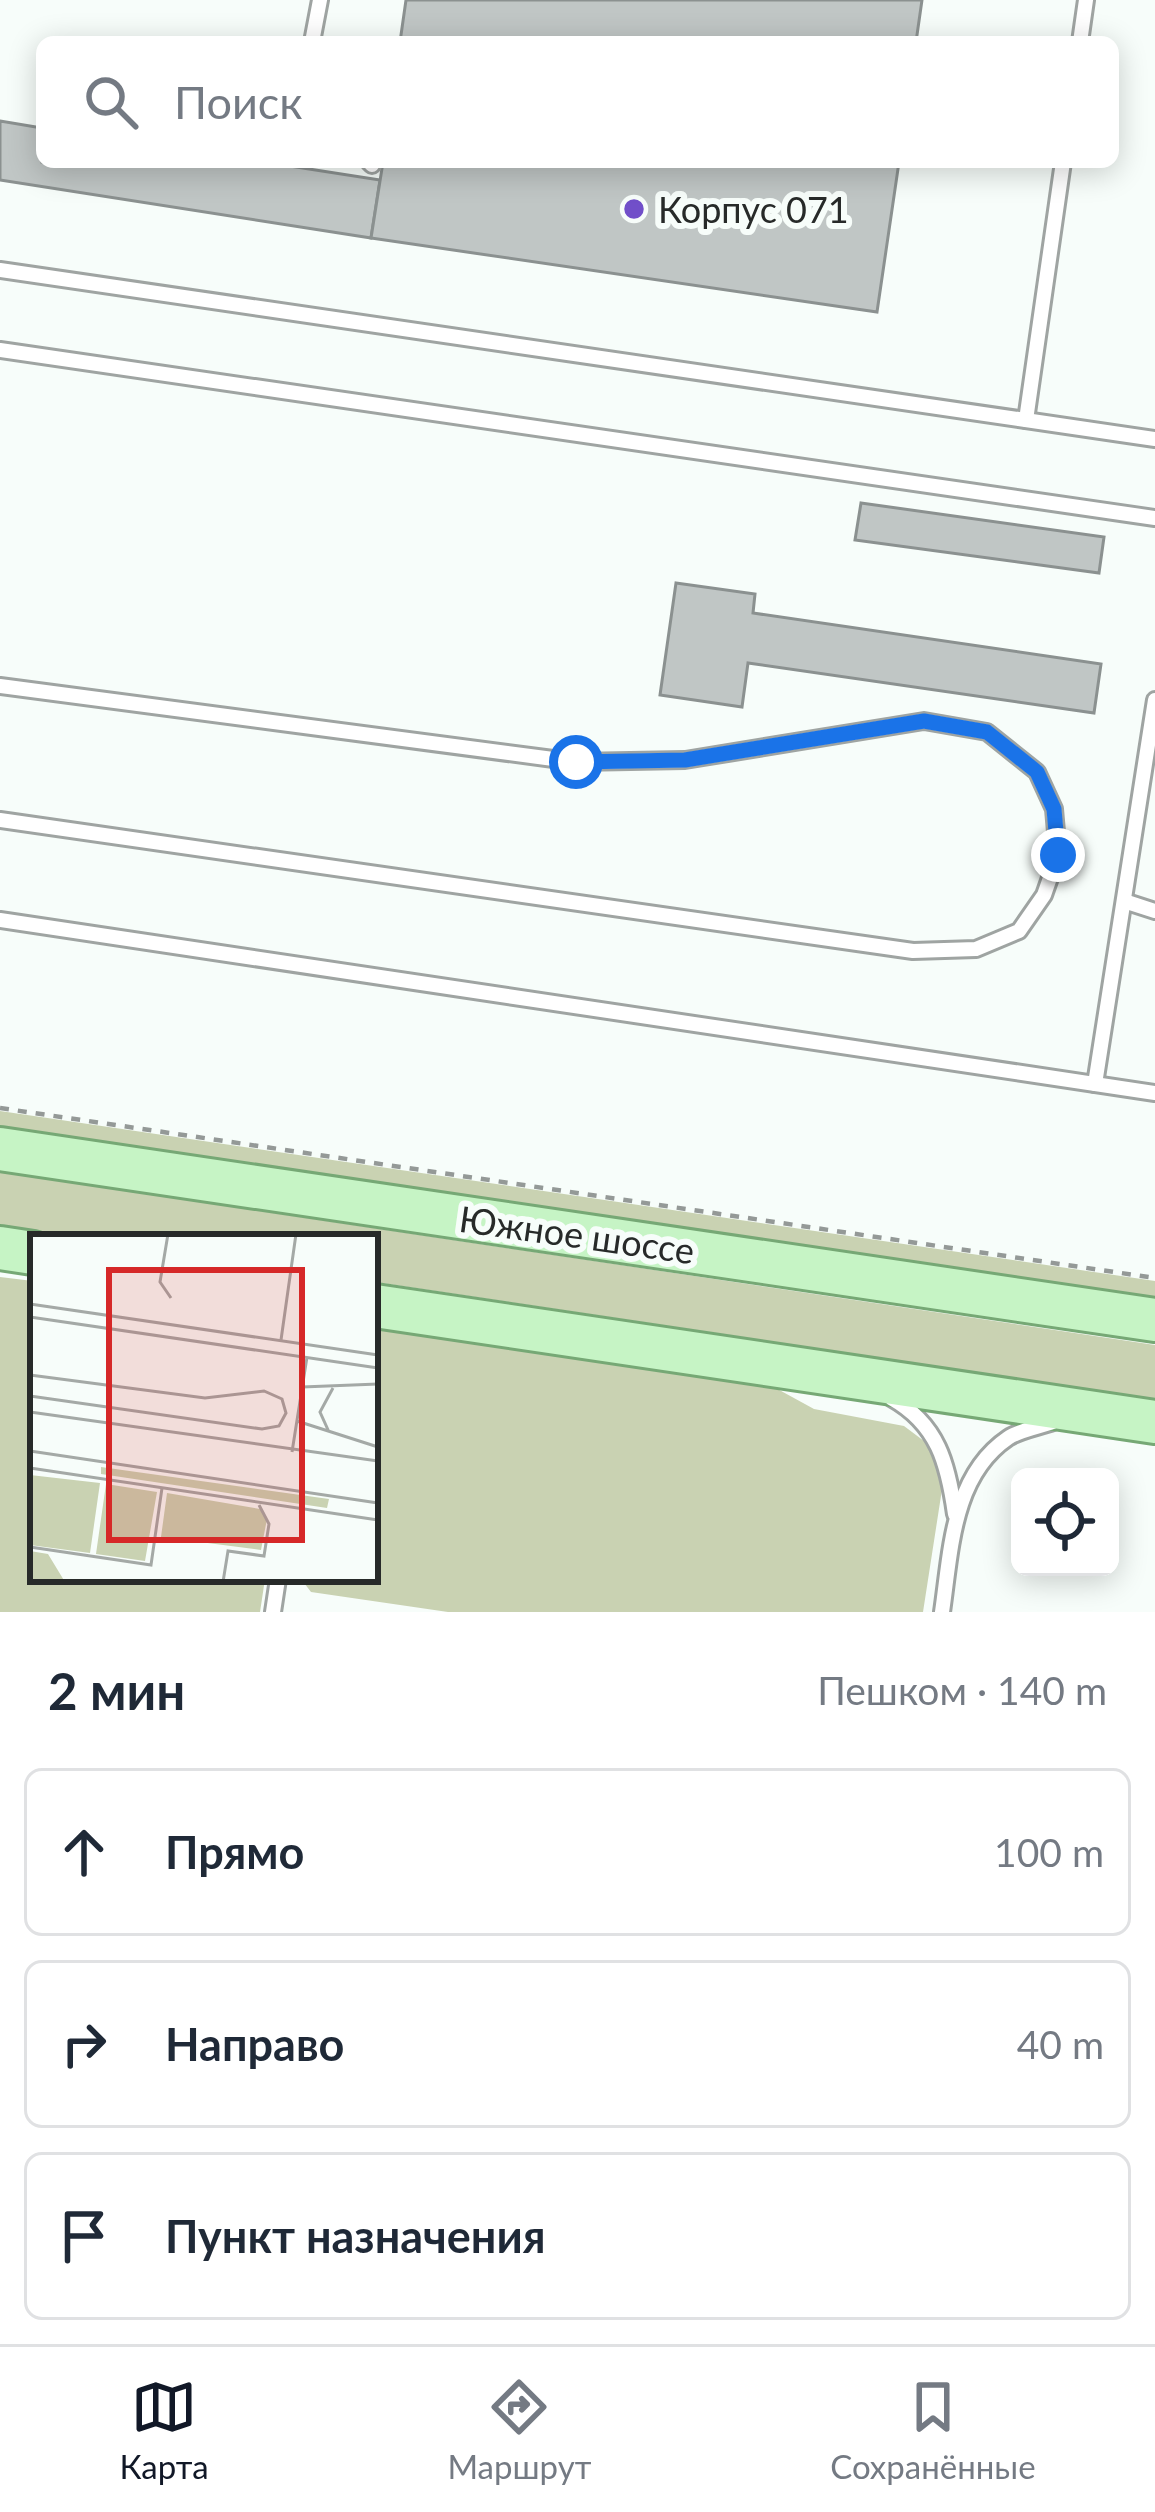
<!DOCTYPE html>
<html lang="ru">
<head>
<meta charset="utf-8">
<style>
  :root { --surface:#fff; --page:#f2f2f3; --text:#1f2937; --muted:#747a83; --line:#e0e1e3; --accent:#111827 }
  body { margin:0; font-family:Lato,sans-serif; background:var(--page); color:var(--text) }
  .controls { position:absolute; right:36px; bottom:36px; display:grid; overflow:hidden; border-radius:18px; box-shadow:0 6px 30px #0003 }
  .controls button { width:108px; height:108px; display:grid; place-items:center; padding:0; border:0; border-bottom:3px solid var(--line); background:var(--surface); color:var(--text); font:60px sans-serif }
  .stop { position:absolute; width:36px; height:36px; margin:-27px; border:9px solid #1a73e8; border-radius:50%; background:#fff }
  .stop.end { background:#1a73e8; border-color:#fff; box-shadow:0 3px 12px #0008 }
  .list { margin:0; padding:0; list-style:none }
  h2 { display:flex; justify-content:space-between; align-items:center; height:156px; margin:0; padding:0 48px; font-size:51px }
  h2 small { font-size:39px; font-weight:400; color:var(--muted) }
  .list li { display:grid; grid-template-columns:78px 1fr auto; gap:36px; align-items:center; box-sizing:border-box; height:168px; margin:0 24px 24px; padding:0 24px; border:3px solid var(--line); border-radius:18px }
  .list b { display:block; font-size:45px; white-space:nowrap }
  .list em { font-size:39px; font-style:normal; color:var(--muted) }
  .icon { flex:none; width:66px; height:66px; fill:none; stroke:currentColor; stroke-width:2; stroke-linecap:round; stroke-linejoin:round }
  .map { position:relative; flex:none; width:1155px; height:1612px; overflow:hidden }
  .search { position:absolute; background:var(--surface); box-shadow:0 6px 30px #0003; left:36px; right:36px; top:36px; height:132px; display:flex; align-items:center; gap:30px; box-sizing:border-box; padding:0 42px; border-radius:18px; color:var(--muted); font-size:45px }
  .sheet { height:732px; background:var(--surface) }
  nav { display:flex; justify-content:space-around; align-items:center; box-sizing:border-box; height:168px; border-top:3px solid var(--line); background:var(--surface); font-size:33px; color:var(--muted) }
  nav a { display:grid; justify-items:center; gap:6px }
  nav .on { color:var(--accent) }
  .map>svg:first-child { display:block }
  .green { fill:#c9d2b2 }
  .building { fill:#c0c6c5; stroke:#8b9190; stroke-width:3 }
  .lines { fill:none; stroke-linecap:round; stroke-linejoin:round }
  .service-casing { stroke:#9fa4a2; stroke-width:20 }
  .primary-casing { stroke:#76a875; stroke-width:48 }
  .path { stroke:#949997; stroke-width:4.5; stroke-dasharray:9 9; stroke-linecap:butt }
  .service { stroke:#fff; stroke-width:14 }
  .primary { stroke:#c6f4c5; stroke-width:42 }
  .route { stroke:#1a73e8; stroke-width:15 }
  .poi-dot { fill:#714fc9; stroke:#f7fdfa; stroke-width:4.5 }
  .labels { text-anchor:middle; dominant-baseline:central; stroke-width:12; stroke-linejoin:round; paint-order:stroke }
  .poi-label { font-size:36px; fill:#272a29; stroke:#f7fdfa; text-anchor:start }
  .street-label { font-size:36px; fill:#272a29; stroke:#f7fdfa }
  .inset-road { fill:none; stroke:#a4a9a6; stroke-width:3 }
  .view { fill:#d62828; fill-opacity:0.15; stroke:#d62828; stroke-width:6 }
  .inset-edge { fill:none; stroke:#272a29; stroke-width:6 }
</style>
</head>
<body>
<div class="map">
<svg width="1155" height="1612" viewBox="0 0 1155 1612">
  <rect width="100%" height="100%" fill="#f7fdfa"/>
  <g class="green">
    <path d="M0 1111 1155 1281V1301L0 1130Z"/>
    <path d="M0 1172 1155 1345V1399L375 1282V1237H75L0 1226Z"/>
    <path d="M0 1277 33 1281V1579H265L260 1612H0Z"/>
    <path d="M375 1328 772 1386 814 1409 904 1426 932 1447 943 1483 923 1612H448L311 1592 301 1579H375Z"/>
  </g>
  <g class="building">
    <path d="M406 0H922L916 42H400Z"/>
    <path d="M0 121 42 128V162H264L380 180 371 238 0 180Z"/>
    <path d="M383 162H899L877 312 371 238Z"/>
    <path d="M861 503 1104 537 1099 573 855 540Z"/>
    <path d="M676 583 755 594 753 613 1101 664 1094 713 748 663 742 707 660 695Z"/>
  </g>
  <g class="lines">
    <g class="service-casing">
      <g id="service">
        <path d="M312 42 320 0"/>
        <path d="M1080 42 1086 0"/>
        <path d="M369 162 372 165"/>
        <path d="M0 270 1155 439"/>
        <path d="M0 350 1155 518"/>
        <path d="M1026 420 1063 162"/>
        <path d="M0 686 576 762 685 760 924 721 987 732 1037 772 1054 809 1058 855 1044 895 1019 931 976 949 913 951 0 820"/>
        <path d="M1124 901 1155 911"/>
        <path d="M0 920 1155 1093"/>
        <path d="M1095 1084 1155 700"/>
        <path d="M891 1398C938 1424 948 1464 955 1514"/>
        <path d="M273 1612 278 1579"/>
        <path d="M942 1612C951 1551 952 1476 1008 1438 1020 1430 1039 1427 1053 1422"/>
      </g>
    </g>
    <g class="primary-casing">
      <g id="primary">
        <path d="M0 1149 1155 1320"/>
        <path d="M0 1248 33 1253"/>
        <path d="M375 1306 1155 1422"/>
      </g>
    </g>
    <path class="path" d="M0 1108 1155 1278"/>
    <use href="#service" class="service"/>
    <use href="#primary" class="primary"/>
  </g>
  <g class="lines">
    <path class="route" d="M576 762 685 760 924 721 987 732 1037 772 1054 809 1058 855"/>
  </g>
  <circle class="poi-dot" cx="634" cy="209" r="12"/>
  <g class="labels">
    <g class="poi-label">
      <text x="658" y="209">Корпус 071</text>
    </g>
    <g class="street-label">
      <text transform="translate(577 1234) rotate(8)">Южное шоссе</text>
    </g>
  </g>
  <g transform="translate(30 1234)">
    <rect width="348" height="348" fill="#f7fdfa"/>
    <path d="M71 233 299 265 297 274 71 240ZM0 241 70 249 60 319 0 311ZM76 250 127 258 115 327 66 320ZM137 259 230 275 237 285 231 316 131 303ZM0 317 18 320 35 348H0Z" fill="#c9d2b2"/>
    <path class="inset-road" d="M138 0 130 48 141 64M0 70 348 121M0 83 348 134M251 106 266 0M0 141 175 164 234 157 252 165 256 179 249 192 232 195 0 162M272 153 348 150M0 178 348 227M267 187 348 213M299 198 290 178 303 154M0 217 348 269M262 218 277 123M0 234 348 286M0 313 121 331 132 254M193 348 198 317 234 322 239 290 229 271"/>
    <path class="view" d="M79 36H272V306H79Z"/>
    <rect width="348" height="348" class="inset-edge"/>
  </g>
</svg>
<div class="controls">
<button><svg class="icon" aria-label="locate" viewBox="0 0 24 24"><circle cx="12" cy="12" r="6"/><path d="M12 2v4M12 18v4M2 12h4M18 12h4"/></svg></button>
</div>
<div class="stop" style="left:576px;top:762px"></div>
<div class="stop end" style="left:1058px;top:855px"></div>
<div class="search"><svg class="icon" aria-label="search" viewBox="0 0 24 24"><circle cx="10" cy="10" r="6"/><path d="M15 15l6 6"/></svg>Поиск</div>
</div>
<section class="sheet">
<h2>2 мин<small>Пешком · 140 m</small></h2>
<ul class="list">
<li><svg class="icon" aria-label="ahead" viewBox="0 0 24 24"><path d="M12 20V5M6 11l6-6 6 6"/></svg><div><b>Прямо</b></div><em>100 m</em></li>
<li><svg class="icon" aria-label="right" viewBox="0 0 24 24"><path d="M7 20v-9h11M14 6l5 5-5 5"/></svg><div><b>Направо</b></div><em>40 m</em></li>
<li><svg class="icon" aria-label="arrive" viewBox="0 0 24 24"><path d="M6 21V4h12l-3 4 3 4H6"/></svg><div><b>Пункт назначения</b></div></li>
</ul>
</section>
<nav>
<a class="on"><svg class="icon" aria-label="map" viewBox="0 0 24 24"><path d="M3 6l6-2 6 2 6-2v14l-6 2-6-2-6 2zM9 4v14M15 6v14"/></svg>Карта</a>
<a><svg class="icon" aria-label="directions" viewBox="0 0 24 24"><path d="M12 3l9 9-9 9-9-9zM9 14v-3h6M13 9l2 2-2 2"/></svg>Маршрут</a>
<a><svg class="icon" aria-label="saved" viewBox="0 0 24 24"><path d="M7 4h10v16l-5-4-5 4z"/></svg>Сохранённые</a>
</nav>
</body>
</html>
